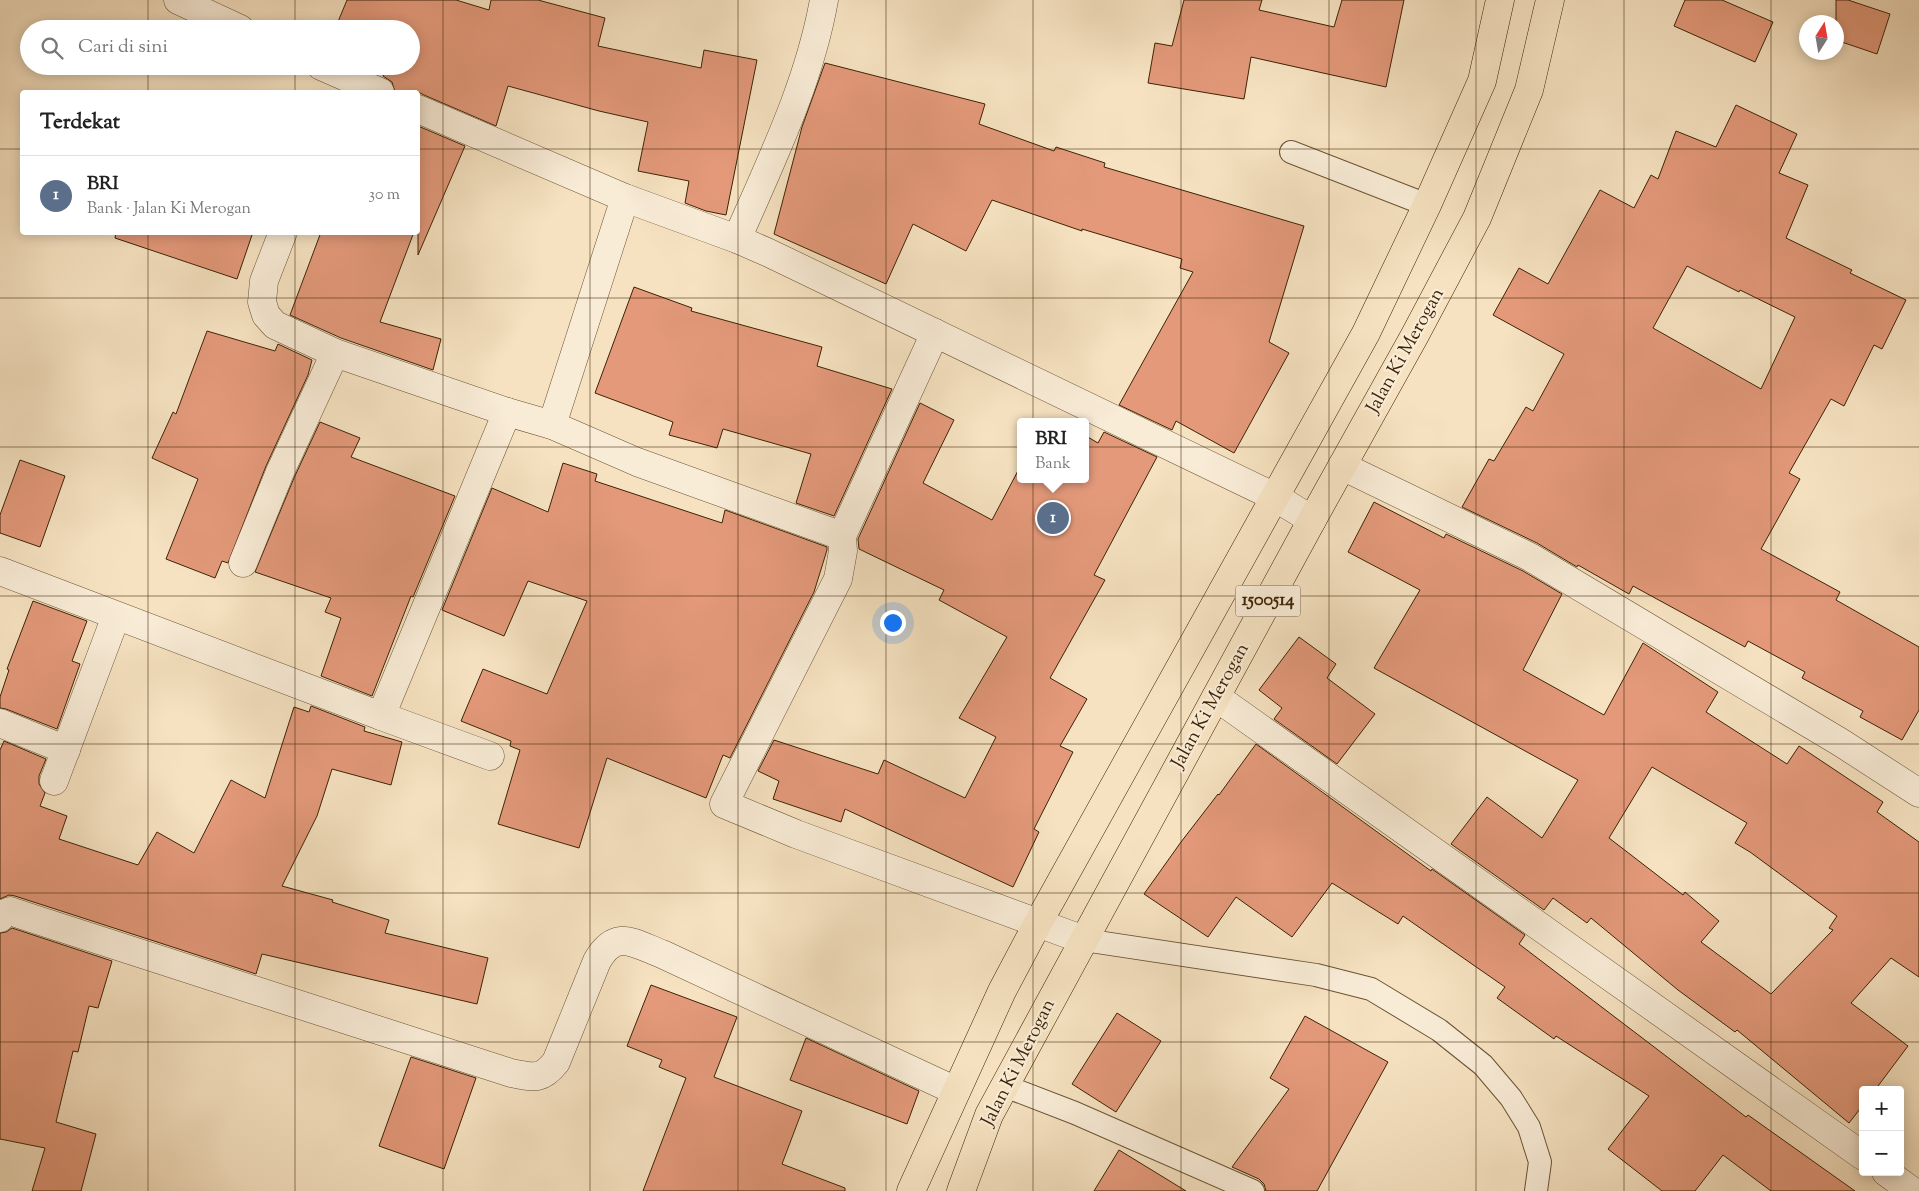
<!DOCTYPE html>
<html lang="id">
<head>
<meta charset="utf-8">
<style>
  :root { --surface:#fff; --page:#f6f6f6; --text:#222; --muted:#767676; --line:#e0e0e0; --accent:#7c3aed }
  body { margin:0; font-family:"Sorts Mill Goudy",serif; background:var(--page); color:var(--text) }
  .controls { position:absolute; right:15px; bottom:15px; display:grid; overflow:hidden; border-radius:5px; box-shadow:0 2px 12px #0003 }
  .controls button { width:45px; height:45px; display:grid; place-items:center; padding:0; border:0; border-bottom:1px solid var(--line); background:var(--surface); color:var(--text); font:25px sans-serif }
  .compass { position:absolute; left:1799px; top:15px; width:45px; height:45px; border-radius:50%; background:var(--surface); box-shadow:0 2px 12px #0003; rotate:11deg }
  .you { position:absolute; left:892px; top:622px; width:18px; height:18px; margin:-12px; border:4px solid #fff; border-radius:50%; background:#1a73e8; box-shadow:0 0 0 8px #1a73e833 }
  .badge { display:grid; place-items:center; width:32px; height:32px; border-radius:50%; background:var(--accent); color:#fff; font-size:16px; font-weight:700 }
  .pin { position:absolute; translate:-50% -50%; border:2px solid #fff; box-shadow:0 1px 5px #0006 }
  .popup { position:absolute; left:1017px; top:418px; width:72px; height:65px; box-sizing:border-box; display:grid; place-content:center; border-radius:5px; background:var(--surface); filter:drop-shadow(0 1px 4px #0005); font-size:16px; white-space:nowrap; color:var(--muted) }
  .popup b { font-size:19px; color:var(--text) }
  .popup::after { content:''; position:absolute; left:50%; top:100%; margin-left:-10px; border:10px solid transparent; border-top-color:var(--surface) }
  .list { margin:0; padding:0; list-style:none }
  h2 { display:flex; justify-content:space-between; align-items:center; height:65px; margin:0; padding:0 20px; font-size:21px }
  h2 small { font-size:16px; font-weight:400; color:var(--muted) }
  .list li { display:grid; grid-template-columns:32px 1fr auto; gap:15px; align-items:center; box-sizing:border-box; height:80px; padding:0 20px; border-top:1px solid var(--line) }
  .list b { display:block; font-size:19px; white-space:nowrap }
  .list p { margin:0; font-size:16px; white-space:nowrap; color:var(--muted) }
  .list em { font-size:16px; font-style:normal; color:var(--muted) }
  .icon { flex:none; width:28px; height:28px; fill:none; stroke:currentColor; stroke-width:2; stroke-linecap:round; stroke-linejoin:round }
  .map { position:relative; flex:none; width:1919px; height:1191px; overflow:hidden }
  .search { position:absolute; background:var(--surface); box-shadow:0 2px 12px #0003; left:20px; top:20px; width:400px; height:55px; display:flex; align-items:center; gap:12px; box-sizing:border-box; padding:0 18px; border-radius:28px; color:var(--muted); font-size:19px }
  .panel { position:absolute; background:var(--surface); box-shadow:0 2px 12px #0003; left:20px; top:90px; width:400px; height:145px; border-radius:5px }
  .map>svg:first-child { display:block }
  .building { fill:#e3997a; stroke:#3d2304; fill-rule:evenodd }
  .lines { fill:none; stroke-linecap:round; stroke-linejoin:round }
  .lane-casing { stroke:#6b5333; stroke-width:24 }
  .street-casing { stroke:#6b5333; stroke-width:29 }
  .highway-casing { stroke:#3d2304; stroke-width:29 }
  .lane { stroke:#f9ecd7; stroke-width:22 }
  .street { stroke:#f9ecd7; stroke-width:28 }
  .highway { stroke:#f6e2c1; stroke-width:28 }
  .grid { fill:none; stroke:#3d2304; stroke-width:1; stroke-opacity:0.55 }
  .labels { text-anchor:middle; dominant-baseline:central; stroke-width:4.5; stroke-linejoin:round; paint-order:stroke }
  .shield { fill:#f9ecd7; stroke:#755f43; stroke-width:1 }
  .shield-label { font-size:18px; font-weight:bold; fill:#3d2304 }
  .street-label { font-size:19px; fill:#3d2304; stroke:#f9ecd7 }
</style>
</head>
<body>
<div class="map">
<svg width="1919" height="1191" viewBox="0 0 1919 1191">
  <rect width="100%" height="100%" fill="#f6e2c1"/>
  <filter id="stains"><feTurbulence type="fractalNoise" baseFrequency=".004" numOctaves="4"/><feColorMatrix values="0 0 0 0 .2 0 0 0 0 .09 0 0 0 0 .02 0 0 0 .5 -.17"/></filter>
  <radialGradient id="worn" r=".72"><stop offset=".6" stop-color="#630" stop-opacity="0"/><stop offset="1" stop-color="#630" stop-opacity=".3"/></radialGradient>
  <g class="building">
    <path d="M347 0H456L489 10 491 0H538L605 18 598 46 701 68 704 50 757 60 726 215 706 211 685 203 689 181 638 171 648 122 599 111 508 86 496 126 424 95 418 92H395L392 82 383 76 384 73 368 66H411V29H335Z"/>
    <path d="M1184 0H1262L1259 10 1334 27 1342 0H1404L1386 87 1251 57 1244 99 1148 83 1155 43 1172 46Z"/>
    <path d="M1685 0H1722L1773 22 1755 62 1674 26Z"/>
    <path d="M1836 0H1848L1890 14 1877 54 1836 40Z"/>
    <path d="M825 63 985 104 979 124 1054 151 1056 147 1105 163 1104 167 1304 226 1269 342 1289 353 1234 453 1176 421 1172 430 1119 405 1193 272 1180 268 1182 259 1082 229V231L992 200 966 251 913 224 886 284 774 234 802 127Z"/>
    <path d="M1736 105 1797 134 1779 173 1808 185 1786 238 1852 270 1850 273 1906 300 1882 349 1874 345 1844 406 1831 399 1789 473 1800 479 1761 549 1840 592 1836 600 1919 647V710L1902 740 1860 717 1863 711 1802 678 1805 672 1748 641 1745 647 1633 586 1629 594 1578 565 1577 567 1537 543 1462 507 1489 459 1494 461 1526 407 1533 411 1564 354 1493 315 1519 268 1548 284 1600 190 1634 208 1651 175 1658 179 1676 131 1716 147ZM1687 266 1739 292 1740 290 1795 317 1761 389 1653 328Z"/>
    <path d="M418 126 465 146 418 255Z"/>
    <path d="M116 232H253L237 279 115 238Z"/>
    <path d="M321 232H414L380 322 441 339 433 370 341 338 290 315Z"/>
    <path d="M634 287 692 308 691 311 822 347 817 366 892 389 834 516 796 503 811 454 723 429 717 448 669 435 673 422 595 393Z"/>
    <path d="M207 331 275 351 278 344 312 360 308 375 266 466 228 563 222 561 215 578 166 559 198 479 152 458 173 412 176 414Z"/>
    <path d="M920 403 954 420 923 483 992 520 1020 467V479H1086V436L1098 443 1104 432 1157 457 1094 575 1105 580 1050 678 1087 699 1060 746 1073 752 1034 829 1039 832 1013 887 845 809 841 822 773 799 779 781 758 771 774 740 878 774 884 760 965 798 996 737 959 718 1007 637 939 600 944 590 859 549 858 539Z"/>
    <path d="M320 422 360 438 351 457 455 496 413 597 411 596 372 696 321 676 341 618 325 612 331 598 255 572 294 478Z"/>
    <path d="M20 460 65 476 40 547 0 533V515Z"/>
    <path d="M563 463 597 474 595 481 722 523 725 510 827 547V550L814 592 730 758 723 755 706 798 607 758 579 848 498 824 520 750 510 746 511 741 461 721 483 669 547 694 587 601 528 581 504 636 442 610 492 488 548 512Z"/>
    <path d="M1374 502 1444 538 1446 534 1523 571 1562 594 1523 670 1604 715 1643 643 1718 692 1706 712 1787 764 1799 746 1883 802 1877 812 1919 842V977L1891 958 1851 1003 1908 1046 1875 1090H1863V1105L1849 1123 1737 1030 1735 1032 1678 990 1591 918 1587 923 1553 898 1544 910 1451 844 1487 797 1542 838 1578 780 1374 668 1420 590 1348 552ZM1652 767 1747 823 1735 843 1750 852 1837 916 1829 928 1833 930 1771 994 1701 942 1719 921 1685 892 1683 895 1609 838Z"/>
    <path d="M33 601 87 621 72 661 80 664 57 729 6 709 0 708V697L9 670 7 669Z"/>
    <path d="M1299 637 1336 664 1327 678 1375 714 1337 764 1274 719 1282 708 1259 690Z"/>
    <path d="M311 706 365 727 364 731 402 742 391 785 332 769 317 816 282 886 333 900 332 902 389 920 385 933 488 958 477 1004 262 954 256 974 15 896 9 895 0 899V750L4 741 46 759 39 776V784L45 793 40 806 67 816 59 839 138 865 157 832 194 853 231 780 265 798 294 707 309 712Z"/>
    <path d="M1256 744 1431 871 1432 869 1525 935 1519 944 1746 1117 1748 1115 1855 1191H1771L1723 1155 1695 1191H1662L1608 1149 1649 1096 1556 1036 1554 1039 1497 998 1505 987 1403 916 1398 924 1332 883 1292 937 1236 897 1208 937 1144 894 1181 842 1218 794 1219 795Z"/>
    <path d="M12 928 112 961 98 1008 89 1006 78 1052 73 1051 56 1122 96 1134 81 1191H32L45 1148 0 1139V933L6 932Z"/>
    <path d="M651 985 737 1017 714 1077 802 1111 782 1164 845 1188V1191H643L686 1078 659 1067 662 1060 627 1046Z"/>
    <path d="M1117 1013 1161 1041 1116 1112 1072 1084Z"/>
    <path d="M1305 1016 1388 1062 1317 1191H1266L1264 1184 1259 1179 1232 1167 1289 1089 1270 1078Z"/>
    <path d="M806 1038 919 1091 907 1124 790 1080Z"/>
    <path d="M411 1057 476 1078 444 1169 379 1146Z"/>
    <path d="M1119 1150 1186 1191H1094Z"/>
  </g>
  <g class="lines">
    <g class="lane-casing">
      <g id="lane">
        <path d="M1291 152 1427 205"/>
        <path d="M1084 940 1316 975 1371 989 1439 1030 1483 1065 1511 1098 1529 1127 1540 1162 1536 1191"/>
        <path d="M1005 1086 1075 1113 1253 1191"/>
      </g>
    </g>
    <g class="street-casing">
      <g id="street">
        <path d="M178 0 240 29"/>
        <path d="M321 66 380 92"/>
        <path d="M418 109 625 198 737 239 769 253 1275 497 1312 520"/>
        <path d="M283 232 264 281 262 302 266 315 275 325 335 353 507 412 552 425 637 462 842 536 935 333"/>
        <path d="M737 239C771 161 809 84 824 0"/>
        <path d="M552 425 625 198"/>
        <path d="M1342 466 1530 557 1840 742 1919 793"/>
        <path d="M842 536 843 551 838 579 724 804 796 834 1084 940"/>
        <path d="M243 563 280 472 335 353"/>
        <path d="M0 571 381 716 507 412"/>
        <path d="M1216 697 1863 1156"/>
        <path d="M381 716 490 756"/>
        <path d="M0 723 66 750"/>
        <path d="M54 781 116 616"/>
        <path d="M0 918 2 915 10 911 37 920 511 1073C533 1077 541 1081 556 1062L597 961C616 928 633 943 662 954L956 1091"/>
        <path d="M1886 1172 1912 1191"/>
      </g>
    </g>
    <g class="highway-casing">
      <g id="highway">
        <path d="M911 1191 1002 991 1038 923 1366 333 1427 205 1482 81 1500 0"/>
        <path d="M961 1191 989 1115 1312 520 1415 335 1477 218 1529 90 1550 0"/>
      </g>
    </g>
    <use href="#lane" class="lane"/>
    <use href="#street" class="street"/>
    <use href="#highway" class="highway"/>
  </g>
  <path class="grid" d="M148 0V29M295 0V29M443 0V1191M590 0V1191M738 0V1191M886 0V1191M1033 0V1191M1181 0V1191M1329 0V1191M1476 0V1191M1624 0V1191M1771 0V1191M148 66V92M295 66V92M0 149H22M418 149H1919M148 232V1191M295 232V1191M0 298H1919M0 447H1919M0 596H1919M0 744H1919M0 893H1919M0 1042H1919"/>
  <g class="labels">
    <rect class="shield" x="1235.5" y="585.5" width="65" height="31" rx="4"/>
    <g class="shield-label">
      <text x="1268" y="601">1500514</text>
    </g>
    <g class="street-label">
      <text transform="translate(1406 351) rotate(-61)">Jalan Ki Merogan</text>
      <text transform="translate(1211 706) rotate(-61)">Jalan Ki Merogan</text>
      <text transform="translate(1019 1063) rotate(-63)">Jalan Ki Merogan</text>
    </g>
  </g>
  <rect width="100%" height="100%" filter="url(#stains)"/>
  <rect width="100%" height="100%" fill="url(#worn)"/>
</svg>
<div class="controls">
<button>+</button>
<button>−</button>
</div>
<svg class="compass" viewBox="-18 -18 36 36"><path d="M0-13l5 13h-10z" fill="#e53935"/><path d="M0 13l5-13h-10z" fill="#767676"/></svg>
<div class="you"></div>
<div class="pin badge" style="left:1053px;top:518px;background:#5c6f8a">1</div>
<div class="popup"><b>BRI</b>Bank</div>
<div class="search"><svg class="icon" aria-label="search" viewBox="0 0 24 24"><circle cx="10" cy="10" r="6"/><path d="M15 15l6 6"/></svg>Cari di sini</div>
<section class="panel">
<h2>Terdekat<small></small></h2>
<ul class="list">
<li><span class="badge" style="background:#5c6f8a">1</span><div><b>BRI</b><p>Bank · Jalan Ki Merogan</p></div><em>30 m</em></li>
</ul>
</section>
</div>
</body>
</html>
